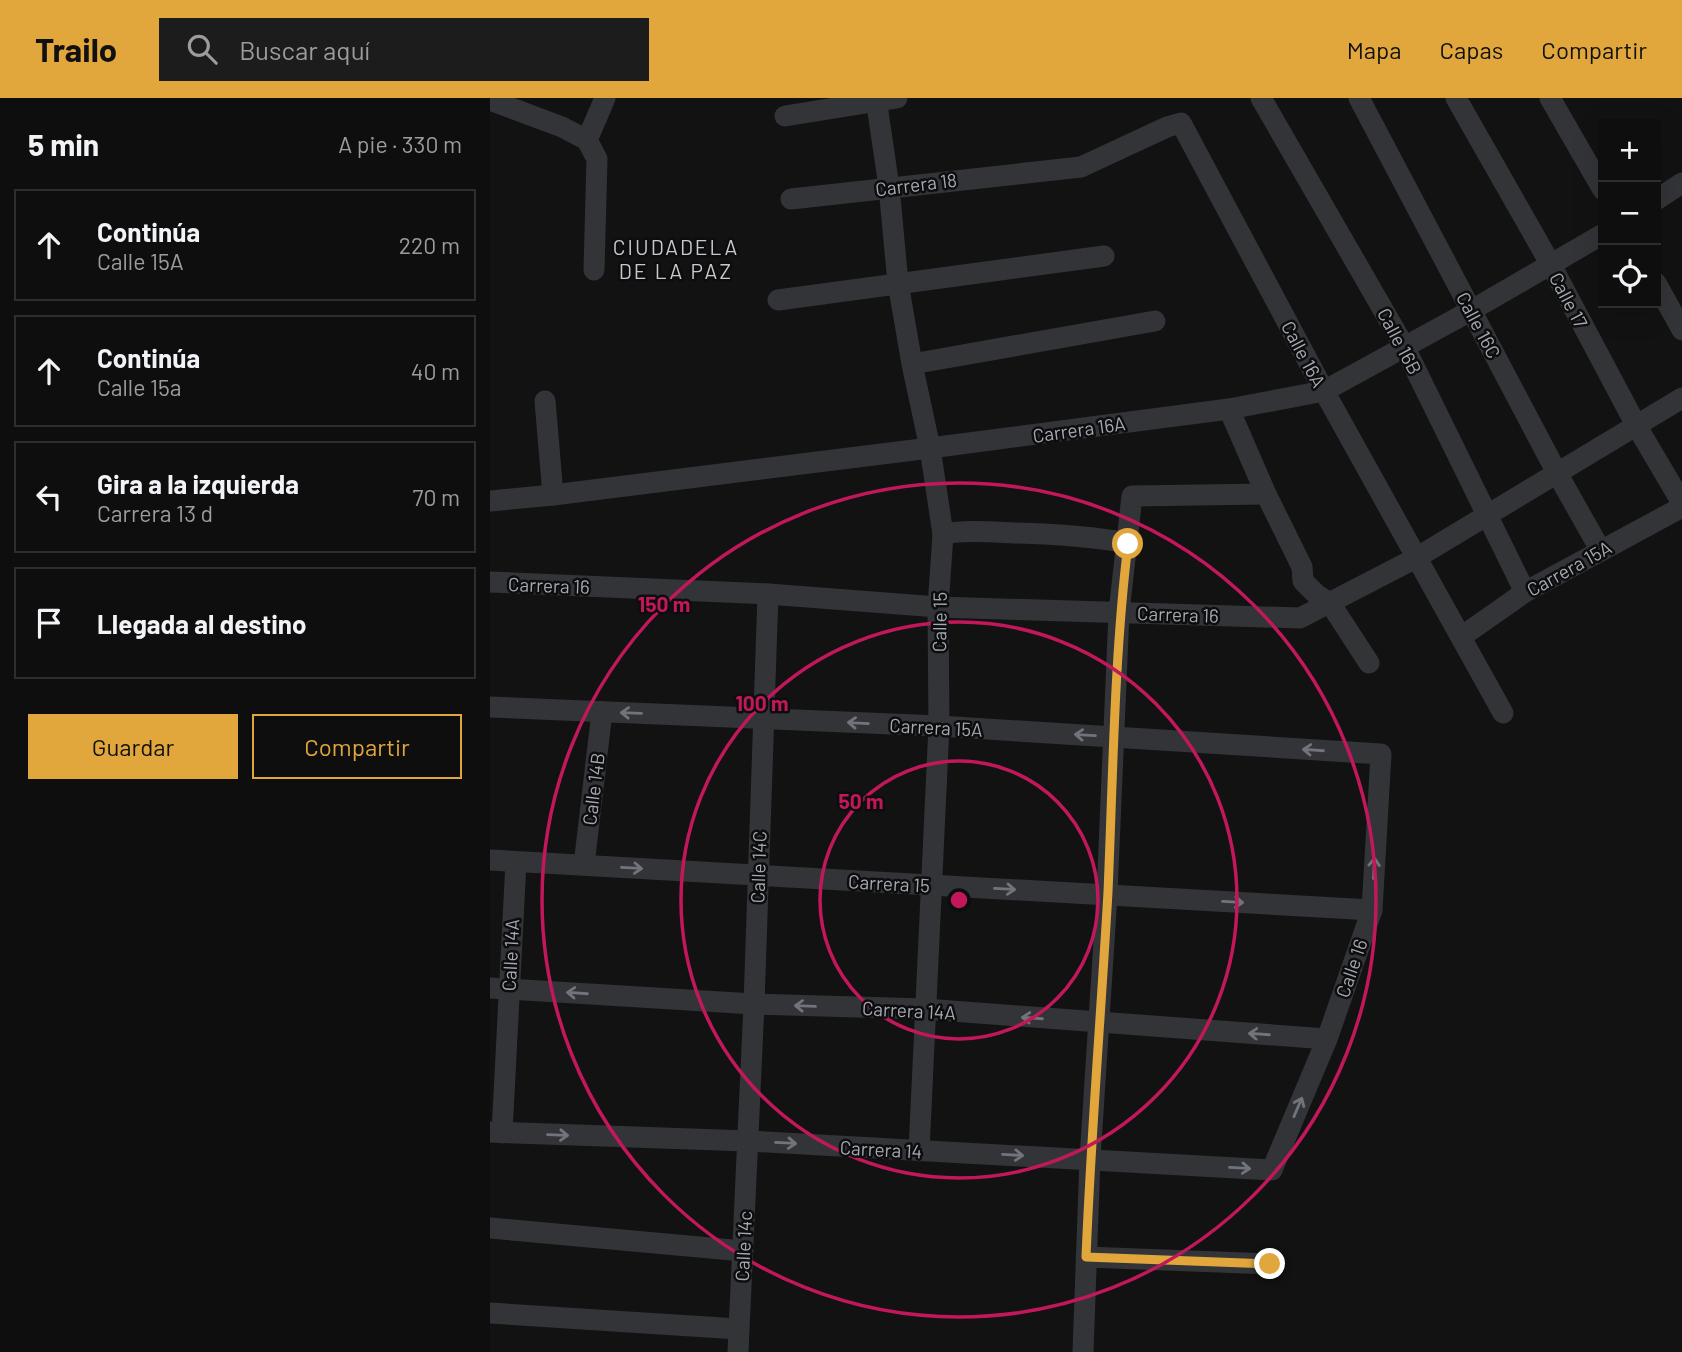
<!DOCTYPE html>
<html lang="es">
<head>
<meta charset="utf-8">
<style>
  :root { --surface:#0e0e0e; --page:#1c1c1c; --text:#f1f3f6; --muted:#9b9c9e; --line:#2e2e2e; --accent:#e1a73d }
  body { margin:0; font-family:Barlow,sans-serif; background:var(--page); color:var(--text) }
  .controls { position:absolute; right:21px; top:21px; display:grid; overflow:hidden; border-radius:0px; box-shadow:0 7px 28px #0002 }
  .controls button { width:63px; height:63px; display:grid; place-items:center; padding:0; border:0; border-bottom:2px solid var(--line); background:var(--surface); color:var(--text); font:35px sans-serif }
  .stop { position:absolute; width:21px; height:21px; margin:-16px; border:5px solid #e1a73d; border-radius:50%; background:#fff }
  .stop.end { background:#e1a73d; border-color:#fff; box-shadow:0 2px 7px #0008 }
  .list { margin:0; padding:0; list-style:none }
  h2 { display:flex; justify-content:space-between; align-items:center; height:91px; margin:0; padding:0 28px; font-size:30px }
  h2 small { font-size:23px; font-weight:400; color:var(--muted) }
  .list li { display:grid; grid-template-columns:46px 1fr auto; gap:21px; align-items:center; box-sizing:border-box; height:112px; margin:0 14px 14px; padding:0 14px; border:2px solid var(--line); border-radius:0px }
  .list b { display:block; font-size:26px; white-space:nowrap }
  .list p { margin:0; font-size:23px; white-space:nowrap; color:var(--muted) }
  .list em { font-size:23px; font-style:normal; color:var(--muted) }
  .actions { display:flex; gap:14px; padding:21px 28px }
  .actions a { flex:1; padding:16px 0; border:2px solid var(--accent); border-radius:0px; text-align:center; font-size:24px; color:var(--accent) }
  .actions .main { background:var(--accent); color:#111 }
  .icon { flex:none; width:38px; height:38px; fill:none; stroke:currentColor; stroke-width:2; stroke-linecap:round; stroke-linejoin:round }
  .map { position:relative; flex:none; width:1192px; height:1254px; overflow:hidden }
  header { display:flex; align-items:center; gap:42px; box-sizing:border-box; height:98px; padding:0 35px; background:var(--accent); color:#111 }
  header strong { font-size:33px }
  nav { display:flex; gap:38px; margin-inline-start:auto; font-size:24px }
  .search { width:490px; height:63px; background:var(--page); display:flex; align-items:center; gap:18px; box-sizing:border-box; padding:0 24px; border-radius:0px; color:var(--muted); font-size:26px }
  main { display:flex }
  aside { flex:1; background:var(--surface) }
  .map>svg:first-child { display:block }
  .lines { fill:none; stroke-linecap:round; stroke-linejoin:round }
  .minor { stroke:#333438; stroke-width:21 }
  .oneway { stroke:#72747c }
  .route { stroke:#e1a73d; stroke-width:9 }
  .ring { fill:none; stroke:#c2185b; stroke-width:3.5 }
  .labels { text-anchor:middle; dominant-baseline:central; stroke-width:5; stroke-linejoin:round; paint-order:stroke }
  .street-label { font-size:19px; fill:#a5a9b3; stroke:#0d0d0e }
  .neighbourhood-label { font-size:21px; letter-spacing:2px; fill:#c5c8cf; stroke:#0d0d0e }
  .centre { fill:#c2185b; stroke:#0d0d0e; stroke-width:3.5 }
  .ring-label { font-size:21px; text-anchor:middle; font-weight:bold; fill:#c2185b; stroke:#0d0d0e; stroke-width:5; stroke-linejoin:round; paint-order:stroke }
</style>
</head>
<body>
<header>
<strong>Trailo</strong>
<div class="search"><svg class="icon" aria-label="search" viewBox="0 0 24 24"><circle cx="10" cy="10" r="6"/><path d="M15 15l6 6"/></svg>Buscar aquí</div>
<nav><a>Mapa</a><a>Capas</a><a>Compartir</a></nav>
</header>
<main>
<aside>
<h2>5 min<small>A pie · 330 m</small></h2>
<ul class="list">
<li><svg class="icon" aria-label="ahead" viewBox="0 0 24 24"><path d="M12 20V5M6 11l6-6 6 6"/></svg><div><b>Continúa</b><p>Calle 15A</p></div><em>220 m</em></li>
<li><svg class="icon" aria-label="ahead" viewBox="0 0 24 24"><path d="M12 20V5M6 11l6-6 6 6"/></svg><div><b>Continúa</b><p>Calle 15a</p></div><em>40 m</em></li>
<li><svg class="icon" aria-label="left" viewBox="0 0 24 24"><path d="M17 20v-9H6M10 6l-5 5 5 5"/></svg><div><b>Gira a la izquierda</b><p>Carrera 13 d</p></div><em>70 m</em></li>
<li><svg class="icon" aria-label="arrive" viewBox="0 0 24 24"><path d="M6 21V4h12l-3 4 3 4H6"/></svg><div><b>Llegada al destino</b></div></li>
</ul>
<div class="actions"><a class="main">Guardar</a><a>Compartir</a></div>
</aside>
<div class="map">
<svg width="1192" height="1254" viewBox="0 0 1192 1254">
  <rect width="100%" height="100%" fill="#121213"/>
  <g class="lines">
    <g class="minor">
      <path d="M386 0 399 89 408 185 422 266 440 350 453 436 448 509 449 628 429 1053"/>
      <path d="M771 0 914 248 1035 494"/>
      <path d="M869 0 1067 375 1111 453"/>
      <path d="M966 0 1061 167 1146 327 1192 405"/>
      <path d="M1060 0 1113 92"/>
      <path d="M0 2 72 29 97 42 107 61 104 172"/>
      <path d="M295 18 407 0"/>
      <path d="M97 42 115 0"/>
      <path d="M301 101 591 69 677 29 691 25 834 293 1013 615"/>
      <path d="M1166 102 1192 85"/>
      <path d="M1166 185 1192 232"/>
      <path d="M288 202 614 158"/>
      <path d="M422 266 665 223"/>
      <path d="M55 303 63 397"/>
      <path d="M739 311 776 396 812 469 813 483 827 497 840 505 879 565"/>
      <path d="M0 403 63 397 440 350 739 311 834 293 982 212 1113 136"/>
      <path d="M453 436C477 432 500 434 524 435 562 436 600 438 638 445"/>
      <path d="M0 484 278 496 448 509 810 520 926 460 1192 300"/>
      <path d="M971 539 1035 494 1192 409"/>
      <path d="M0 609 449 628 891 656 882 812 837 941 782 1072 258 1043 0 1034"/>
      <path d="M0 762 882 812"/>
      <path d="M94 767 112 614"/>
      <path d="M0 890 264 906 435 911 837 941"/>
      <path d="M12 1035 26 764"/>
      <path d="M0 1130 253 1153"/>
      <path d="M596 1159 781 1166"/>
      <path d="M0 1215 248 1231"/>
      <path d="M248 1254 264 906 278 496"/>
      <path d="M593 1254 600 1061 617 797 629 514 642 398 776 396"/>
    </g>
  </g>
  <defs><path id="oneway-shaft" d="M-6 0H5M1.5-3L5.5 0L1.5 3" fill="none" stroke-width="1.6" stroke-linecap="round" stroke-linejoin="round" transform="scale(1.75)"/></defs>
  <g class="oneway">
    <use href="#oneway-shaft" transform="translate(141 615) rotate(-178)"/>
    <use href="#oneway-shaft" transform="translate(368 625) rotate(-177)"/>
    <use href="#oneway-shaft" transform="translate(595 637) rotate(-177)"/>
    <use href="#oneway-shaft" transform="translate(823 652) rotate(-176)"/>
    <use href="#oneway-shaft" transform="translate(142 770) rotate(3)"/>
    <use href="#oneway-shaft" transform="translate(884 770) rotate(-87)"/>
    <use href="#oneway-shaft" transform="translate(515 791) rotate(3)"/>
    <use href="#oneway-shaft" transform="translate(743 804) rotate(3)"/>
    <use href="#oneway-shaft" transform="translate(87 895) rotate(-176)"/>
    <use href="#oneway-shaft" transform="translate(315 908) rotate(-178)"/>
    <use href="#oneway-shaft" transform="translate(542 920) rotate(-176)"/>
    <use href="#oneway-shaft" transform="translate(769 936) rotate(-176)"/>
    <use href="#oneway-shaft" transform="translate(808 1009) rotate(-67)"/>
    <use href="#oneway-shaft" transform="translate(68 1037) rotate(2)"/>
    <use href="#oneway-shaft" transform="translate(296 1045) rotate(3)"/>
    <use href="#oneway-shaft" transform="translate(523 1057) rotate(3)"/>
    <use href="#oneway-shaft" transform="translate(750 1070) rotate(3)"/>
  </g>
  <g class="lines">
    <path class="route" d="M638 446C624 561 623 678 618 794 611 916 601 1037 596 1159L780 1166"/>
  </g>
  <g class="ring">
    <circle cx="469" cy="802" r="139"/>
    <circle cx="469" cy="802" r="278"/>
    <circle cx="469" cy="802" r="417"/>
  </g>
  <g class="labels">
    <g class="street-label">
      <text transform="translate(426 86) rotate(-7)">Carrera 18</text>
      <text transform="translate(1079 202) rotate(62)">Calle 17</text>
      <text transform="translate(989 227) rotate(62)">Calle 16C</text>
      <text transform="translate(910 243) rotate(62)">Calle 16B</text>
      <text transform="translate(814 256) rotate(62)">Calle 16A</text>
      <text transform="translate(589 331) rotate(-8)">Carrera 16A</text>
      <text transform="translate(1079 470) rotate(-29)">Carrera 15A</text>
      <text transform="translate(59 487) rotate(2)">Carrera 16</text>
      <text transform="translate(688 516) rotate(2)">Carrera 16</text>
      <text transform="translate(449 524) rotate(-89)">Calle 15</text>
      <text transform="translate(446 629) rotate(3)">Carrera 15A</text>
      <text transform="translate(103 691) rotate(-83)">Calle 14B</text>
      <text transform="translate(268 769) rotate(-88)">Calle 14C</text>
      <text transform="translate(399 785) rotate(3)">Carrera 15</text>
      <text transform="translate(20 857) rotate(-87)">Calle 14A</text>
      <text transform="translate(861 870) rotate(-71)">Calle 16</text>
      <text transform="translate(419 912) rotate(3)">Carrera 14A</text>
      <text transform="translate(391 1051) rotate(3)">Carrera 14</text>
      <text transform="translate(253 1148) rotate(-87)">Calle 14c</text>
    </g>
    <g class="neighbourhood-label">
      <text x="186" y="148">CIUDADELA<tspan x="186" dy="24">DE LA PAZ</tspan></text>
    </g>
  </g>
  <circle cx="469" cy="802" r="10" class="centre"/>
  <g class="ring-label">
    <text x="174" y="514">150 m</text>
    <text x="272" y="613">100 m</text>
    <text x="371" y="711">50 m</text>
  </g>
</svg>
<div class="controls">
<button>+</button>
<button>−</button>
<button><svg class="icon" aria-label="locate" viewBox="0 0 24 24"><circle cx="12" cy="12" r="6"/><path d="M12 2v4M12 18v4M2 12h4M18 12h4"/></svg></button>
</div>
<div class="stop" style="left:638px;top:446px"></div>
<div class="stop end" style="left:780px;top:1166px"></div>
</div>
</main>
</body>
</html>
